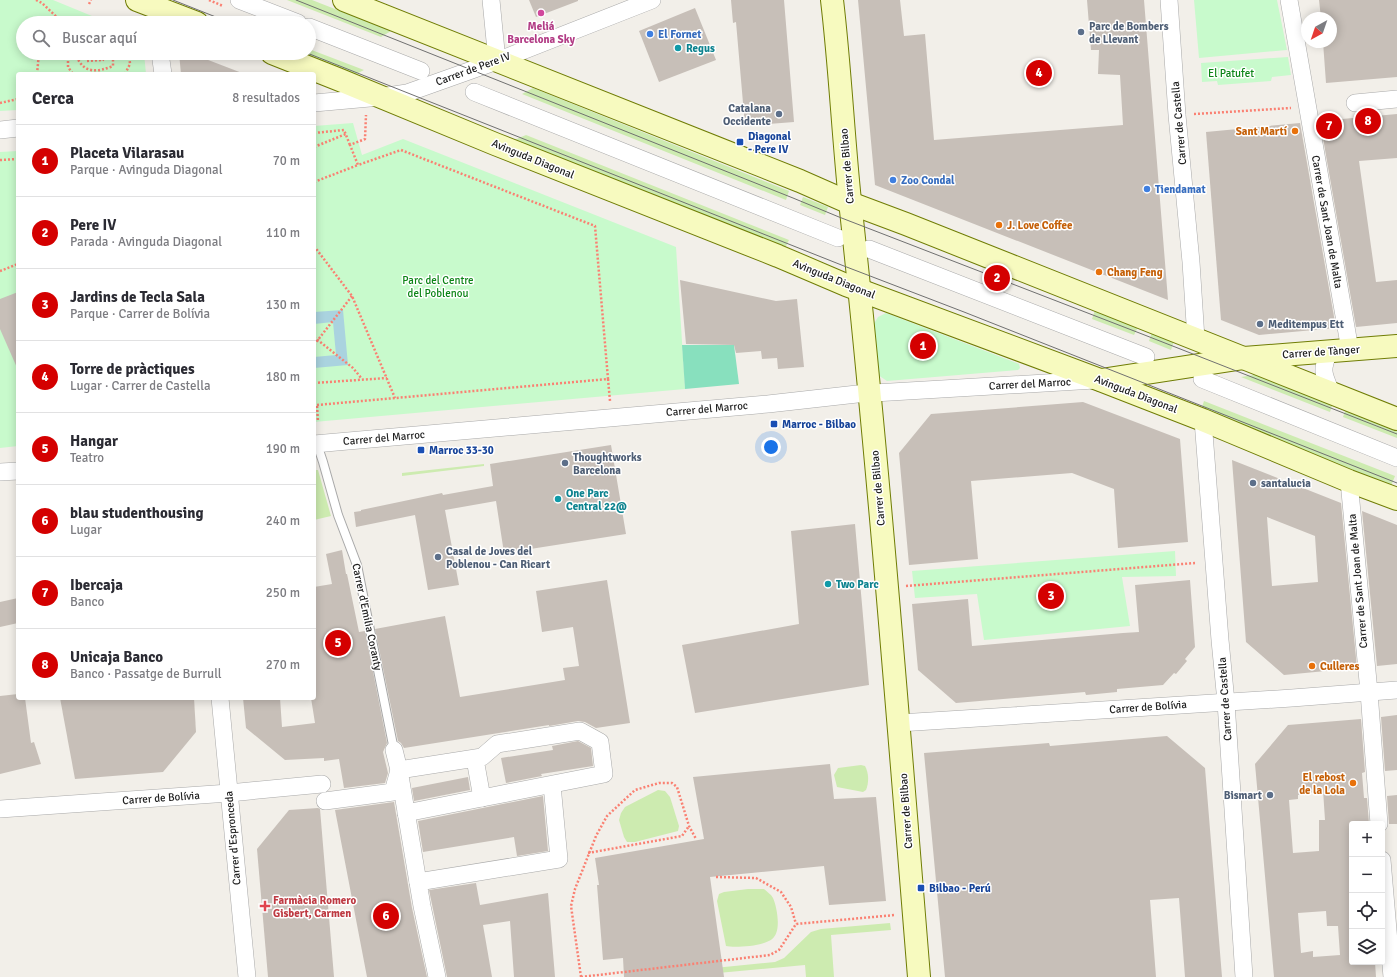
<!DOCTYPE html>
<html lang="es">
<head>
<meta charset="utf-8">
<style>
  :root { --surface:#fff; --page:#f2f2f3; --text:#2b2b33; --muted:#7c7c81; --line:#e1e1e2; --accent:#d40000 }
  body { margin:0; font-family:Signika,sans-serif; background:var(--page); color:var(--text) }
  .controls { position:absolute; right:12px; bottom:12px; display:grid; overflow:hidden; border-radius:4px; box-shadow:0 2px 10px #0003 }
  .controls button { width:36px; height:36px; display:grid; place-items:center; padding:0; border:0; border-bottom:1px solid var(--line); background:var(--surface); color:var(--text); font:20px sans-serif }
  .compass { position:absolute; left:1301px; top:12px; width:36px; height:36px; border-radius:50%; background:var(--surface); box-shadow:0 2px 10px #0003; rotate:220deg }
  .you { position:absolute; left:771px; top:447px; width:14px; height:14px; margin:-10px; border:3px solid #fff; border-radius:50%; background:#1a73e8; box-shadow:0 0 0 6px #1a73e833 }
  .badge { display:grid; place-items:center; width:26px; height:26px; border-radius:50%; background:var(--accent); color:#fff; font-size:13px; font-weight:700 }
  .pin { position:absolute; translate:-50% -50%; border:2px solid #fff; box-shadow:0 1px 4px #0006 }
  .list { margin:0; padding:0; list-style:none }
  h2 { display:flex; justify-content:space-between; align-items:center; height:52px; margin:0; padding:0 16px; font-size:17px }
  h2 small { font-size:13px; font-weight:400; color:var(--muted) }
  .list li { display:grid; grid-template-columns:26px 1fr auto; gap:12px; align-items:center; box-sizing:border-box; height:72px; padding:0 16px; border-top:1px solid var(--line) }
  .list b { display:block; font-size:15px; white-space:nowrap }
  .list p { margin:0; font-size:13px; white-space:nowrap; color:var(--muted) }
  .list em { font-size:13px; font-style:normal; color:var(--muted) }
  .icon { flex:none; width:22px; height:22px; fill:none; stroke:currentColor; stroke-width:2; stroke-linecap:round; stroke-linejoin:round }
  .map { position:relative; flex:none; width:1397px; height:977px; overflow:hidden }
  .search { position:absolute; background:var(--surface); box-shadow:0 2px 10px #0003; left:16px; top:16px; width:300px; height:44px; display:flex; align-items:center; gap:10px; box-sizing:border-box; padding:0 14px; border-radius:22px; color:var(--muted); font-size:15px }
  .panel { position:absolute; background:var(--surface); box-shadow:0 2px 10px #0003; left:16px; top:72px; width:300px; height:628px; border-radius:4px }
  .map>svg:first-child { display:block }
  .grass { fill:#cdebb0 }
  .park { fill:#c8facc }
  .pitch { fill:#88e0be }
  .water { fill:#aad3df }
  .building { fill:#c7bfb8; fill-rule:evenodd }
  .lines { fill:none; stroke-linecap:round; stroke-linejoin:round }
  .lane-casing { stroke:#a9a9a9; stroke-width:10 }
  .street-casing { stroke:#a9a9a9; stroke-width:18 }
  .secondary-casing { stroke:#707d05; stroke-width:24 }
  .path { stroke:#fa8072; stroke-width:2.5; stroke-dasharray:2 2; stroke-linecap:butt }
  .lane { stroke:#fff; stroke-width:8 }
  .street { stroke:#fff; stroke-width:17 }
  .secondary { stroke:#f7fabf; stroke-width:22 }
  .tram { stroke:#707070; stroke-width:1 }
  .hotel-dot { fill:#d1479c; stroke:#fff; stroke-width:1.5 }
  .service-dot { fill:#5c6f8a; stroke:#fff; stroke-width:1.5 }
  .shop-dot { fill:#3f7fe0; stroke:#fff; stroke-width:1.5 }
  .culture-dot { fill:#0f9aa8; stroke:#fff; stroke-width:1.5 }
  .food-dot { fill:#e8710a; stroke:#fff; stroke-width:1.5 }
  .transit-dot { fill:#1a4fb4; stroke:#fff; stroke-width:1.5 }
  .health-dot { fill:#e0444e; stroke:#fff; stroke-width:1.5 }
  .labels { text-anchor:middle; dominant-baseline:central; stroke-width:3; stroke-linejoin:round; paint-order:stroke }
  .hotel-label { font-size:11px; font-weight:bold; fill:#b23c85; stroke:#fff }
  .service-label { font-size:11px; font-weight:bold; fill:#4e5e75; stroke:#fff; text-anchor:start }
  .shop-label { font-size:11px; font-weight:bold; fill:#366cbe; stroke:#fff; text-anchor:start }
  .culture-label { font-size:11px; font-weight:bold; fill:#0d838f; stroke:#fff; text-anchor:start }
  .street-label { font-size:11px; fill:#222; stroke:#fff }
  .park-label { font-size:11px; fill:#0c8416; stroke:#fff }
  .food-label { font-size:11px; font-weight:bold; fill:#c56008; stroke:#fff; text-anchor:start }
  .transit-label { font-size:11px; font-weight:bold; fill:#164399; stroke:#fff; text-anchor:start }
  .health-label { font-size:11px; font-weight:bold; fill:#be3a42; stroke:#fff; text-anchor:start }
</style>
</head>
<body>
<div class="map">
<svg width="1397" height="977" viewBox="0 0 1397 977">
  <rect width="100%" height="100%" fill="#f2efe9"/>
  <g class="grass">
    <path d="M287 0H312L391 31 381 37Z"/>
    <path d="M309 49 364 70 352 76 294 53H309Z"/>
    <path d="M533 88 789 191 786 200 522 94Z"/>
    <path d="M526 135 789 240 785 248 514 140Z"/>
    <path d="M803 197 828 207 825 215 800 205Z"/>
    <path d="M1095 310 1138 327 1134 335 1092 319Z"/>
    <path d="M1152 332 1174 341 1171 350 1149 341Z"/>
    <path d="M1260 374 1333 403 1330 412 1241 377Z"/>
    <path d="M1204 401 1395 476 1391 486 1201 410Z"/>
    <path d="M1346 408 1397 428V438L1343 417Z"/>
    <path d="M484 464V466L402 476V473Z"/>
    <path d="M314 470H318L331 516 314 520Z"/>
    <path d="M861 765 865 766C869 773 869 783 866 790L863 792 837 787 834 775 838 768Z"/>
    <path d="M658 790 665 791 670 797 679 826 678 831 635 842H627L624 837 619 820 621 813 625 807Z"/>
    <path d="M748 889H764C767 892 771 894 773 898 777 907 781 929 774 937 768 946 735 948 726 946L717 901 719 894 724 892Z"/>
    <path d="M890 923 891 930 831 935 834 977H806L805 965 675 977 665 973 775 962 784 958 811 932 821 929Z"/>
  </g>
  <g class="park">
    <path d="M0 0H53L109 23H23V53H144L146 74H18V110L0 111Z"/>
    <path d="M1194 0H1277L1287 50 1199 58Z"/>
    <path d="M1288 57 1291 75 1272 77 1271 81 1218 85 1217 81 1202 82 1201 63Z"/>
    <path d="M353 123 362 155 403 139 676 247 685 389 314 422V126Z"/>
    <path d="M18 151V446L0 448V152Z"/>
    <path d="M886 313 1019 364 1020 368 1018 370 887 381 878 375 872 327 878 317Z"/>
    <path d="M1175 551 1176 576 1122 577 1130 626 984 640 977 594 915 598 912 571Z"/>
  </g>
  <path class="pitch" d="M682 345H734L739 384 685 389Z"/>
  <path class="water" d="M343 310 348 365 314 368V357L336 355 333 322 314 324V312Z"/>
  <g class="building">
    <path d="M529 0H578V1L536 17Z"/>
    <path d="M731 0H784L794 122 745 126 736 22 733 23Z"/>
    <path d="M858 0H900L904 36 925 34 934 140 1123 125 1120 75 1098 74 1099 50H1091L1087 0H1144L1168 300 875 185Z"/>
    <path d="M1319 0H1397V77L1326 83 1323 42H1331V18H1321Z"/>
    <path d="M695 8 716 60 659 82 639 31Z"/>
    <path d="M179 53H190L242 73V74H181Z"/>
    <path d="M1397 114V158L1359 161 1376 282 1397 280V323L1356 327 1320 121Z"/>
    <path d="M1300 123 1336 328 1259 335 1221 320 1206 132Z"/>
    <path d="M680 280 776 301 797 299 804 367 778 369 777 358 762 359 761 351 736 353 734 345 686 344Z"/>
    <path d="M18 292V370L0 329V299Z"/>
    <path d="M1083 402 1180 439 1188 542 1118 548 1114 489 1072 473 971 481 978 559 909 565 899 453 931 414Z"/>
    <path d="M611 445 626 534 504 553 496 501 445 510 459 585 428 590 415 515 356 527 354 512 361 511V510L442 493 443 495 493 486 490 464Z"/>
    <path d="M1232 460 1341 503 1357 668 1284 675 1246 642ZM1267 517 1315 536 1318 582 1272 586Z"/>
    <path d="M1362 511 1397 525V664L1377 666Z"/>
    <path d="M855 524 869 685 695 713 682 645 799 624 791 531Z"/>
    <path d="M342 550 346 574H347L359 632 365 631 387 743 383 752 388 773 385 783 344 788 339 759 324 761V758L285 760 246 728 243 698H280L282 727 315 723 311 698H314V587L332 584 326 554Z"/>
    <path d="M607 580 630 723 596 728 585 722 578 721 549 726V725L404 748 401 743 398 741 375 629 445 616 460 697 565 680 563 668 579 666 573 627 542 632 536 591Z"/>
    <path d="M1190 580 1195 647 1185 659 1187 661 1176 674 1174 673 1163 685 1117 689V692L1086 695 1085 692 956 703 918 670 912 604 968 599 972 646 1123 633 1139 632 1135 585Z"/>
    <path d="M18 598V623L0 627V602Z"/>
    <path d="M18 694V698H25L31 743 34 742 41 764 0 774V696Z"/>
    <path d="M60 698H194L196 732 163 772 75 779Z"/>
    <path d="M1397 715V770L1385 771 1381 717Z"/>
    <path d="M1361 719 1365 772 1362 773 1364 798H1367L1369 824H1352V962H1375L1376 977H1274L1255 764 1288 725ZM1323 790 1325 820H1319V851L1293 853 1289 800 1298 799V795ZM1326 911 1327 926H1338L1340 955 1313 957V951L1301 953 1298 913Z"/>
    <path d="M1167 736 1205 768 1222 977H1185L1179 898 1150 900 1156 977H945L924 753 1049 743 1050 746Z"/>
    <path d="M578 741 591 748 593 766 541 774 542 776 506 783 501 758 553 750 552 746Z"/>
    <path d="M830 764 834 799 876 797 886 901 829 905 824 866 710 877 724 977H624L623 958 603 960 597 885H599L595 858 704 839 693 777Z"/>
    <path d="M468 777 470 790 414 801 412 788Z"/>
    <path d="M1397 795V824H1389L1387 796Z"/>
    <path d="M543 796 548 851 517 856 514 837 423 852 418 821Z"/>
    <path d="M394 802 412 908 427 977H367L335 810Z"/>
    <path d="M318 808 320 809 334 977H268L257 849 289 810Z"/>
    <path d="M476 883 480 905 548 893 555 977H514L510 921 483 925 492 977H447L429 890Z"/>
  </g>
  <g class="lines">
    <g class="lane-casing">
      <path id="lane" d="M317 444 323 462 338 515 357 565 394 750"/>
    </g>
    <g class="street-casing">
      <g id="street">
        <path d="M239 0 298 23"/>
        <path d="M491 0 497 61"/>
        <path d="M1169 0 1177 115 1191 262 1196 339"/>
        <path d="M1289 0 1350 350"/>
        <path d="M309 27 421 71"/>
        <path d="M160 53 163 74"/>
        <path d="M474 92 838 238"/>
        <path d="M314 103 381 97 407 93 497 61 652 0"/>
        <path d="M1355 103 1397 99"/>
        <path d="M0 130 18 128"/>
        <path d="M869 249 1146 357"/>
        <path d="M1329 351C1321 371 1323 373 1331 392"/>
        <path d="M1202 379 1397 458"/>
        <path d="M1203 420 1220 640 1226 702 1244 977"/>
        <path d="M314 444 768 404 857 394 1095 380"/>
        <path d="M0 472 18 471"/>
        <path d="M1349 481 1369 692 1379 824"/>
        <path d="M220 698 247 977"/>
        <path d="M899 723 1292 698 1397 690"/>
        <path d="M394 750 399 770 422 906 437 977"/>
        <path d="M325 801 393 792 399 770 482 757 497 744 580 731 600 742 604 774 482 798 475 759"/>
        <path d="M0 809 229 793 322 784"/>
        <path d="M406 813 482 798"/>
        <path d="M1382 860 1392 977"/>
        <path d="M418 882 559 859 552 785"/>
      </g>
    </g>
    <g class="secondary-casing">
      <g id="secondary">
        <path d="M137 0 197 23"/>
        <path d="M344 0 800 181 850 203 906 224 1397 419"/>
        <path d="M832 0C840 67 843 134 850 201 878 459 898 718 919 977"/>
        <path d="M272 53 340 80 495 144 778 256 846 285 1100 380 1203 420 1349 481 1397 499"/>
        <path d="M1101 380 1244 358 1397 346"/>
      </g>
    </g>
    <g class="path">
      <path d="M36 0 42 3 63 23"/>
      <path d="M209 0 223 6"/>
      <path d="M89 4 91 0"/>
      <path d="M57 23 60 20 77 18 91 23"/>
      <path d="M68 53V67L73 74"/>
      <path d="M80 53 77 57C84 74 98 72 113 66V53"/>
      <path d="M87 61 103 60 97 53"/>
      <path d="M37 74 39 53"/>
      <path d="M125 74 130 64 129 53"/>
      <path d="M0 103 18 99"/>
      <path d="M1194 114 1291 108"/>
      <path d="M314 133 344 130 350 145"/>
      <path d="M314 147 346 134"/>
      <path d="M0 160 18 159"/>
      <path d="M314 182 358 165"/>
      <path d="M314 246 352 296 395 398"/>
      <path d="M0 271 18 264"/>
      <path d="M314 337 353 368 362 379"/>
      <path d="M314 345 352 296"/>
      <path d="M608 379 610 401"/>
      <path d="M314 383 387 378"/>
      <path d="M314 405H317L318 422"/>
      <path d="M317 405 608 379 595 226 401 150 358 165 350 145 365 139 366 115"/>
      <path d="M906 586 1195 563"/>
      <path d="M588 853 682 836 689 826"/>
      <path d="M716 877 756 878 781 892 791 907 796 924"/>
      <path d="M581 977 770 955 779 950 796 924 895 915"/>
      <path d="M581 977 571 906 575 889 596 836 607 816 635 790 659 783H672L677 787 689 826 696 839"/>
    </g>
    <use href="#lane" class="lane"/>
    <use href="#street" class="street"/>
    <use href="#secondary" class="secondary"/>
    <g class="tram">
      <path d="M173 0 231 23"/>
      <path d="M296 0 793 198 839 217 1142 334 1397 434"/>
      <path d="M307 53 844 266 964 312 1397 483"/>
    </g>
  </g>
  <circle class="hotel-dot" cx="541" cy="13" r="4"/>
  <g class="service-dot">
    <circle cx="1081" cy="32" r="4"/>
    <circle cx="779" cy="114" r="4"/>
    <circle cx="1260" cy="324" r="4"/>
    <circle cx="565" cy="463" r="4"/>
    <circle cx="1253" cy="483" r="4"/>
    <circle cx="438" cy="557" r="4"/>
    <circle cx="1270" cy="795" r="4"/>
  </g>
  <g class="shop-dot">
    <circle cx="650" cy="34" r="4"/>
    <circle cx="893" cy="180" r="4"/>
    <circle cx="1147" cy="189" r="4"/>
  </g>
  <g class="culture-dot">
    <circle cx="678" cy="48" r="4"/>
    <circle cx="558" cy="499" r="4"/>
    <circle cx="828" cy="584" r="4"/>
  </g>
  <g class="food-dot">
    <circle cx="1295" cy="131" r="4"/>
    <circle cx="999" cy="225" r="4"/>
    <circle cx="1099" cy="272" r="4"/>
    <circle cx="1312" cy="666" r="4"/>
    <circle cx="1353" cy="783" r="4"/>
  </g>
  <g class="transit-dot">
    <rect x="736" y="138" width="8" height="8" rx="2"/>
    <rect x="770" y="420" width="8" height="8" rx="2"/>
    <rect x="417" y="446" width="8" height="8" rx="2"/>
    <rect x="917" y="884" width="8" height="8" rx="2"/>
  </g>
  <path class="health-dot" d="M263 900h4v4h4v4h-4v4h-4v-4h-4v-4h4z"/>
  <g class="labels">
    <g class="hotel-label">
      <text x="541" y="26">Meliá<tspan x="541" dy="13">Barcelona Sky</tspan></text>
    </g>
    <g class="service-label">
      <text x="1089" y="26">Parc de Bombers<tspan x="1089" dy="13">de Llevant</tspan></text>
      <text x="771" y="108" text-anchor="end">Catalana<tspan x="771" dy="13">Occidente</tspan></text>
      <text x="1268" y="324">Meditempus Ett</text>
      <text x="573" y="457">Thoughtworks<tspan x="573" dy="13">Barcelona</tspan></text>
      <text x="1261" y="483">santalucia</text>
      <text x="446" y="551">Casal de Joves del<tspan x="446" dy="13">Poblenou - Can Ricart</tspan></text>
      <text x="1262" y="795" text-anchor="end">Bismart</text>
    </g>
    <g class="shop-label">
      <text x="658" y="34">El Fornet</text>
      <text x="901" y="180">Zoo Condal</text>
      <text x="1155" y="189">Tiendamat</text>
    </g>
    <g class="culture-label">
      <text x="686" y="48">Regus</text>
      <text x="566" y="493">One Parc<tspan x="566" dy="13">Central 22@</tspan></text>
      <text x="836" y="584">Two Parc</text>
    </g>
    <g class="street-label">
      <text transform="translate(473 69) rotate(-20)">Carrer de Pere IV</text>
      <text transform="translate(1179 123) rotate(-95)">Carrer de Castella</text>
      <text transform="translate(533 159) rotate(22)">Avinguda Diagonal</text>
      <text transform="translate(847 166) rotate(-95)">Carrer de Bilbao</text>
      <text transform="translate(1327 222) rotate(80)">Carrer de Sant Joan de Malta</text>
      <text transform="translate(834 279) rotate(22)">Avinguda Diagonal</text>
      <text transform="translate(1321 352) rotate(-4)">Carrer de Tànger</text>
      <text transform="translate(1030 384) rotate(-3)">Carrer del Marroc</text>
      <text transform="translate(1136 394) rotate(21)">Avinguda Diagonal</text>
      <text transform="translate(707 409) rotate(-5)">Carrer del Marroc</text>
      <text transform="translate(384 438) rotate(-5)">Carrer del Marroc</text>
      <text transform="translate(878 488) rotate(-95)">Carrer de Bilbao</text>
      <text transform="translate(1358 581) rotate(-95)">Carrer de Sant Joan de Malta</text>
      <text transform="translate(367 617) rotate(78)">Carrer d'Emilia Coranty</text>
      <text transform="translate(1225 699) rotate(-94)">Carrer de Castella</text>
      <text transform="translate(1148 707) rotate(-4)">Carrer de Bolívia</text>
      <text transform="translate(161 798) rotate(-4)">Carrer de Bolívia</text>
      <text transform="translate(906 811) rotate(-94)">Carrer de Bilbao</text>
      <text transform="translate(233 838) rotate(-95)">Carrer d'Espronceda</text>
    </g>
    <g class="park-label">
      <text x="1231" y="73">El Patufet</text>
      <text x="438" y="280">Parc del Centre<tspan x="438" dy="13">del Poblenou</tspan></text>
    </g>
    <g class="food-label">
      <text x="1287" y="131" text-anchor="end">Sant Martí</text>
      <text x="1007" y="225">J. Love Coffee</text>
      <text x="1107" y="272">Chang Feng</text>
      <text x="1320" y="666">Culleres</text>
      <text x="1345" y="777" text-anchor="end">El rebost<tspan x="1345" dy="13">de la Lola</tspan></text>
    </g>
    <g class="transit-label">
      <text x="748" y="136">Diagonal<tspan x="748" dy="13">- Pere IV</tspan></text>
      <text x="782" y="424">Marroc - Bilbao</text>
      <text x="429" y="450">Marroc 33-30</text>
      <text x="929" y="888">Bilbao - Perú</text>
    </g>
    <g class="health-label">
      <text x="273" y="900">Farmàcia Romero<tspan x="273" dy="13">Gisbert, Carmen</tspan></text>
    </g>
  </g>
</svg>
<div class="controls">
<button>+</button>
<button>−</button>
<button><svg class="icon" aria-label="locate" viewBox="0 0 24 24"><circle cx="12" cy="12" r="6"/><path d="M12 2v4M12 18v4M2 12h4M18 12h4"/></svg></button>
<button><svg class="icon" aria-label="layers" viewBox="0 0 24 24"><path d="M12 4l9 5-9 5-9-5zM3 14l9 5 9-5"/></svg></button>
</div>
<svg class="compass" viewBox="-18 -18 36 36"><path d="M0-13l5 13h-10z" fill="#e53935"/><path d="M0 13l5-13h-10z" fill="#7c7c81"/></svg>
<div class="you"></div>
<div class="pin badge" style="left:923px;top:346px">1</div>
<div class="pin badge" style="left:997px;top:278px">2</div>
<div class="pin badge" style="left:1051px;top:596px">3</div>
<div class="pin badge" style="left:1039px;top:73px">4</div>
<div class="pin badge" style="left:338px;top:643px">5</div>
<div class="pin badge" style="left:386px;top:916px">6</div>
<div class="pin badge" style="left:1329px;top:126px">7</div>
<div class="pin badge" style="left:1368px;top:121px">8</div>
<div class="search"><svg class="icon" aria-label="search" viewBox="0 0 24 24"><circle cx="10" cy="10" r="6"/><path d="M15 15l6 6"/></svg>Buscar aquí</div>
<section class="panel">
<h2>Cerca<small>8 resultados</small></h2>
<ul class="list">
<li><span class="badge">1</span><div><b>Placeta Vilarasau</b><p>Parque · Avinguda Diagonal</p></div><em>70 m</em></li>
<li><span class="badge">2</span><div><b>Pere IV</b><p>Parada · Avinguda Diagonal</p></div><em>110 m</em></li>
<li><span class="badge">3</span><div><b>Jardins de Tecla Sala</b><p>Parque · Carrer de Bolívia</p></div><em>130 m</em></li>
<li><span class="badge">4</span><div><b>Torre de pràctiques</b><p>Lugar · Carrer de Castella</p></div><em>180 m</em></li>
<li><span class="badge">5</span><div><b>Hangar</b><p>Teatro</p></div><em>190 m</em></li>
<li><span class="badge">6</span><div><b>blau studenthousing</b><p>Lugar</p></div><em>240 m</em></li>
<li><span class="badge">7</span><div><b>Ibercaja</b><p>Banco</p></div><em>250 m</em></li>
<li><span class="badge">8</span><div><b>Unicaja Banco</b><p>Banco · Passatge de Burrull</p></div><em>270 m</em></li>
</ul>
</section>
</div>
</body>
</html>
